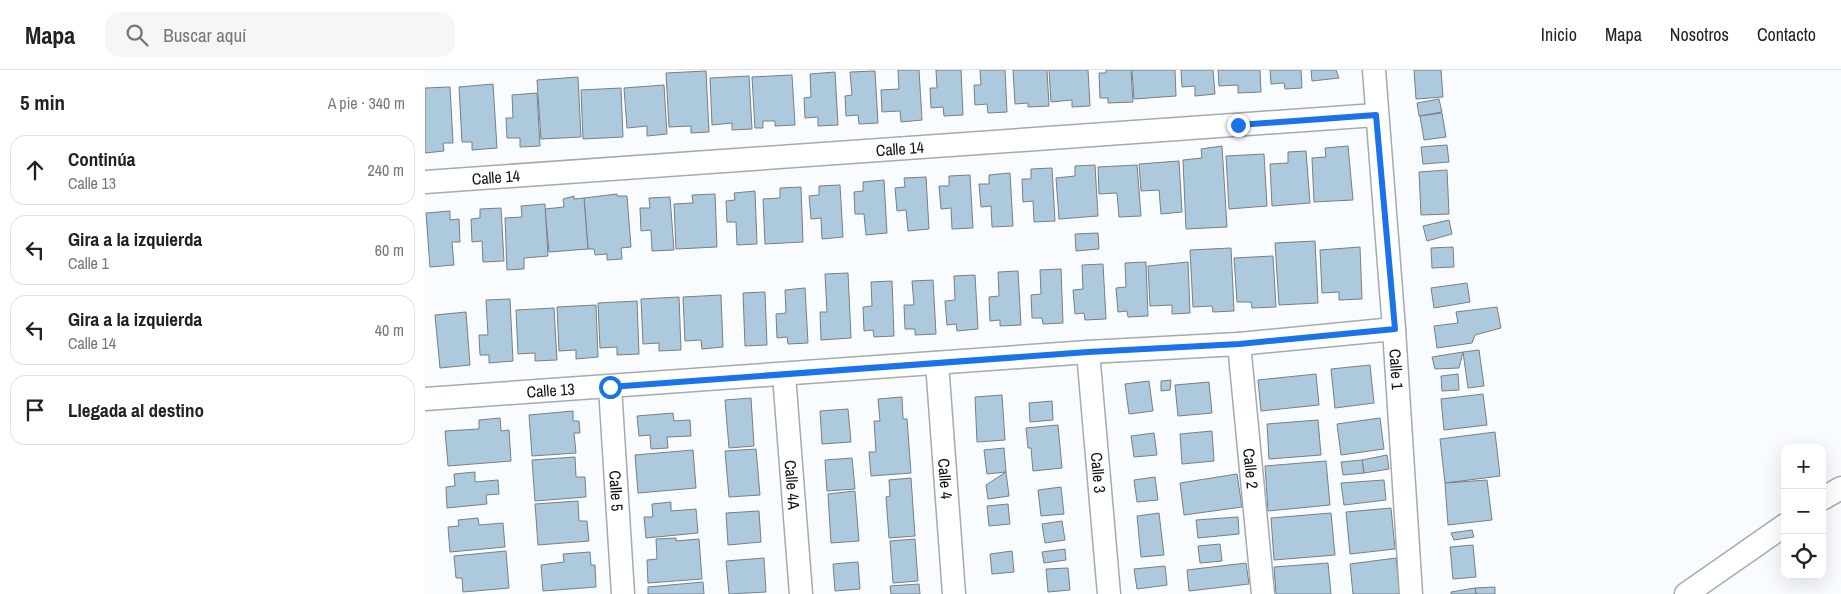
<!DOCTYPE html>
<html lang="es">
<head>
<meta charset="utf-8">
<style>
  :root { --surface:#fff; --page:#f6f6f6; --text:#222; --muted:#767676; --line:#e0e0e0 }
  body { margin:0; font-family:"Archivo Narrow",sans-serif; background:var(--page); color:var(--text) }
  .controls { position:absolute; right:15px; bottom:15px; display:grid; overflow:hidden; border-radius:10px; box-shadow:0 5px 20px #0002 }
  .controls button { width:45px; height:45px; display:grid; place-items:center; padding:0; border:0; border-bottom:1px solid var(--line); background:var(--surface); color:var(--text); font:25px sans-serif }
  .stop { position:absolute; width:15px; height:15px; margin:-11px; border:4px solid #1a73e8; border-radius:50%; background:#fff }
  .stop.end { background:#1a73e8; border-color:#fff; box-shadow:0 1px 5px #0008 }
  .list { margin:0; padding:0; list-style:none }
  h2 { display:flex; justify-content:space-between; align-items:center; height:65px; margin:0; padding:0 20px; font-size:21px }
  h2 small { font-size:16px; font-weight:400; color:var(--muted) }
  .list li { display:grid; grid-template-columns:32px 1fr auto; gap:15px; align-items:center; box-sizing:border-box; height:70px; margin:0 10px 10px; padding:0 10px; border:1px solid var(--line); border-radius:15px }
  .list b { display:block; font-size:19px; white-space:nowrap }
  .list p { margin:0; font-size:16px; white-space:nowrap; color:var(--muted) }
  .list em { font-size:16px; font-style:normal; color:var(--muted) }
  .icon { flex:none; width:28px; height:28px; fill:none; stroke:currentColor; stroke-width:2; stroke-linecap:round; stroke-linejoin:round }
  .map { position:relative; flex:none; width:1416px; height:524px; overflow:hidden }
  header { display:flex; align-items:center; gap:30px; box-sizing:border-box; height:70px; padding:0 25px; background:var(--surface); border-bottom:1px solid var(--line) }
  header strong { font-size:24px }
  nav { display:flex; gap:28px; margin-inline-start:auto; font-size:18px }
  .search { width:350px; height:45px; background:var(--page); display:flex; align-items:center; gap:12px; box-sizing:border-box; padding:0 18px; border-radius:15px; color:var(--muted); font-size:19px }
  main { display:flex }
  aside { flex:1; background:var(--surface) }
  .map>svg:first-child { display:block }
  .building { fill:#acc9de; stroke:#787f84 }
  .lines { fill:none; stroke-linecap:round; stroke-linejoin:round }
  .street-casing { stroke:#a3aab0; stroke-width:25 }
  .street { stroke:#fff; stroke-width:22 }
  .route { stroke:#1a73e8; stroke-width:6 }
  .labels { text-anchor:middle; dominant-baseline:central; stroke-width:4; stroke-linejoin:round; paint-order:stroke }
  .street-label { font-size:16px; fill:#0f1113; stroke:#fff }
</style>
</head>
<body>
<header>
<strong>Mapa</strong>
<div class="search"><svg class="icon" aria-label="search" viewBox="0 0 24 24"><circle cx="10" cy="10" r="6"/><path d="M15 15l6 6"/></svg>Buscar aquí</div>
<nav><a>Inicio</a><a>Mapa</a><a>Nosotros</a><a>Contacto</a></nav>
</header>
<main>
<aside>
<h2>5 min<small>A pie · 340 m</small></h2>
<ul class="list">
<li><svg class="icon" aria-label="ahead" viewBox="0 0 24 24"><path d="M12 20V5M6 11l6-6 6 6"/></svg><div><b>Continúa</b><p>Calle 13</p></div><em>240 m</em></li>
<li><svg class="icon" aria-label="left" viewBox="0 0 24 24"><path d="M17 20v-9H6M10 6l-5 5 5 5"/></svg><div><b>Gira a la izquierda</b><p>Calle 1</p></div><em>60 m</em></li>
<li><svg class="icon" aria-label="left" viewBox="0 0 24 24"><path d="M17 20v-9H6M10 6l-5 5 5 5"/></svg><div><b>Gira a la izquierda</b><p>Calle 14</p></div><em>40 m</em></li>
<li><svg class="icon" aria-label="arrive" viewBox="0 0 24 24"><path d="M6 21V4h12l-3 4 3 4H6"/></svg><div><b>Llegada al destino</b></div></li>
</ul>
</aside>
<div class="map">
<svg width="1416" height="524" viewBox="0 0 1416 524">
  <rect width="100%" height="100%" fill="#f9fcfe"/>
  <g class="building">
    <path d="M473 0H494L497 50 476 52 475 41 457 42 456 20 474 19Z"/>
    <path d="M511 0H536L538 45 519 46 518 37 506 38 505 18H512Z"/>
    <path d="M555 0H580L582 42 563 43 562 34 550 35 549 15H556Z"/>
    <path d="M588 0H622L624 36 603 37V33L590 34Z"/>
    <path d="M624 0H663L665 36 647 37V30L626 32Z"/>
    <path d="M681 0H706L708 32 683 33V28H675L674 3H681Z"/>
    <path d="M707 0H750L751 26 709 29Z"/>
    <path d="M756 0H788L790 24 770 26V16L757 17Z"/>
    <path d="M793 0H835L836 22 813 23V15L794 16Z"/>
    <path d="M845 0H876L877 18 860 19 859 13 846 14Z"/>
    <path d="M886 0H911L914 8 887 11Z"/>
    <path d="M989 0H1016L1018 27 991 29Z"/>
    <path d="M281 1 284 62 266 63V56L244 57 241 3Z"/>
    <path d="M450 1 453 53 434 54 433 45 421 46 420 26 427 25 425 2Z"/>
    <path d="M410 2 413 55 393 56V47L380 48 379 28 386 27 385 4Z"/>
    <path d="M367 5 370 55 350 56V51H338V58H330L327 7Z"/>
    <path d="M324 6 327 59 307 60V53L287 55 285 8Z"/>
    <path d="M153 7 156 67 116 69 112 10Z"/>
    <path d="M68 14 72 78 47 80V72H37L34 17Z"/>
    <path d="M239 15 242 64 222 66V56L202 58 199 18Z"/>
    <path d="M25 17 28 73H18L19 81 0 83V18Z"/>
    <path d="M196 18 198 67 158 69 156 20Z"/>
    <path d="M112 23 115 76 95 77V68H82L81 48H88L87 25Z"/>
    <path d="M1014 29 1017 42 994 46 992 33Z"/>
    <path d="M1017 43 1021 67 999 70 995 46Z"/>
    <path d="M1022 75 1024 92 998 94 996 77Z"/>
    <path d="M797 76 802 157 761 159 758 90 777 88 776 79Z"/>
    <path d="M923 76 928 130 889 132 887 88 901 87 900 78Z"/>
    <path d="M881 81 885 133 847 136 845 94 863 93V82Z"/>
    <path d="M839 84 842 136 804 139 801 86Z"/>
    <path d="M754 91 757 142 736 144 734 120 716 121 714 94Z"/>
    <path d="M670 95 673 146 634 149 631 108 650 106V96Z"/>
    <path d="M712 95 716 146 694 147 692 123 674 124 673 97Z"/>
    <path d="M627 98 630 151 609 152 608 131 598 132 597 109H606V99Z"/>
    <path d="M1022 100 1024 144 996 145 994 102Z"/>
    <path d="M585 103 588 156 567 157 566 136 556 137 554 114H564V105Z"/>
    <path d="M545 105 548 158 527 159 526 138 516 139 514 116H524V106Z"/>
    <path d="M501 107 504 159 483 161 481 140 472 141 470 118 480 117 479 108Z"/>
    <path d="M459 110 462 163 441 165 439 144H430L429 122 438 121V112Z"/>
    <path d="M415 115 418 167 397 169 396 148 386 149 384 126 394 125V116Z"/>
    <path d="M376 117 378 172 340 174 338 129 355 128V118Z"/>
    <path d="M330 121 332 174 312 175 311 152H302L301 131 310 130 309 123Z"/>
    <path d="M192 124V126H202L206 177 196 178 197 189 182 190V184L170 185 169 179H163L159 128Z"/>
    <path d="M290 124 292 177 251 179 249 134 268 133 267 125Z"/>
    <path d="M149 126V129L159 128 163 179 124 182 120 139 139 137 138 129Z"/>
    <path d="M245 127 249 180 227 181 226 160 216 161 215 138H225L224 128Z"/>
    <path d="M120 134 123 186 99 188V199L82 200 80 148 97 147 96 136Z"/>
    <path d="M76 138 79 191 58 192 57 171 47 172 46 149 55 148V139Z"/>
    <path d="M25 141V150L34 149 35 172H27L29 195 5 197 1 143Z"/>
    <path d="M1024 150 1027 164 1002 171 998 156Z"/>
    <path d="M673 163 674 179 651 181 650 164Z"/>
    <path d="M890 171 893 233 854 235 850 173Z"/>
    <path d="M935 177 937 229 914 230V222L897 223 895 180Z"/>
    <path d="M1028 177 1029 197 1007 198 1006 178Z"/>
    <path d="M806 178 809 241 788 242 787 236 768 237 765 180Z"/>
    <path d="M848 186 851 237 827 238 826 232H812L809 188Z"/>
    <path d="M721 192 723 246 703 247 702 241 693 242 691 218 701 217 700 193Z"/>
    <path d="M763 192 765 243 747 244V235L725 236 723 196Z"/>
    <path d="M678 194 681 249 660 250 659 243 650 244 648 220 658 219 657 195Z"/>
    <path d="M636 199 638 253 618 254 617 248H607L606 225 616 224 615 200Z"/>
    <path d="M593 201 596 255 575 256V250L565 251 564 227 574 226 573 202Z"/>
    <path d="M423 203 426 268 396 270 395 242H402L400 204Z"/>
    <path d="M550 205 553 259 532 261 531 254 522 255 520 231 530 230 529 206Z"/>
    <path d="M508 210 511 264 490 265V259H480L479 235H489L487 211Z"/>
    <path d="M467 211 469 266 449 267 448 260 439 261 438 237 447 236 446 212Z"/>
    <path d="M1042 213 1045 232 1009 238 1006 218Z"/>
    <path d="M380 218 383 273 363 274 362 267 352 268 351 244 361 243 360 220Z"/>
    <path d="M340 222 342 275 320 276 318 223Z"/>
    <path d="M296 225 298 277 277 279 276 270 260 271 258 227Z"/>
    <path d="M254 227 256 280 234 281V273L218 274 216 229Z"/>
    <path d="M85 229 88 291 64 293V285H55L54 265H63L61 230Z"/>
    <path d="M212 231 214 284 192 285V277L175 278 173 233Z"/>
    <path d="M171 235 173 287 151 289V280L134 281 132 237Z"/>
    <path d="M1072 237 1076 258 1050 265 1047 273 1012 278 1009 256 1033 253 1031 242Z"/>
    <path d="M129 238 132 290 110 291V283L93 284 91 240Z"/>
    <path d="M41 242 45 295 15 298 10 245Z"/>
    <path d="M1054 280 1059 316 1043 318 1038 282Z"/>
    <path d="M1038 282 1034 298 1010 299 1007 287Z"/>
    <path d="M945 295 949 333 910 338 906 299Z"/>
    <path d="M891 304 894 335 836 341 833 310Z"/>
    <path d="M1033 304 1034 320 1017 321 1016 306Z"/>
    <path d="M746 310 745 320 736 321V311Z"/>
    <path d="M724 311 728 341 704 344 700 314Z"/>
    <path d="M784 312 787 343 753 346 750 315Z"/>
    <path d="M1058 324 1062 355 1019 360 1016 329Z"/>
    <path d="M577 325 580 370 552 372 550 327Z"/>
    <path d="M477 327 478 349H482L486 403 446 406 444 382H451L449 351H455L453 329Z"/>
    <path d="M326 328 329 376 304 378 300 330Z"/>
    <path d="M627 331 628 350 605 352 604 333Z"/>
    <path d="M423 339 426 372 397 374 395 341Z"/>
    <path d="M148 341V351H154L155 363H149L151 383 107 386 104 345Z"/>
    <path d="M248 343 249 351 265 350 266 366 242 367 243 378 226 379 225 365 214 366 212 346Z"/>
    <path d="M75 348 76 361 84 360 86 391 23 396 20 361 54 359V350Z"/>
    <path d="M955 348 959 379 916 385 912 354Z"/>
    <path d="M893 350 896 385 844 389 842 354Z"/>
    <path d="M633 355 637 398 608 401 606 378H603L601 358Z"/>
    <path d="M787 361 789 391 757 394 755 364Z"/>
    <path d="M1070 362 1075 406 1020 413 1015 369Z"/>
    <path d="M729 363 732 385 709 387 706 366Z"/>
    <path d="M579 378 581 402 562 404 559 380Z"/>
    <path d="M331 379 335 425 304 427 300 381Z"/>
    <path d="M268 380 271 418 213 423 210 385Z"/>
    <path d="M962 385 964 399 939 403 937 390Z"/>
    <path d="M150 387 151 407H160L161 427 110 431 107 390Z"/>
    <path d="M427 388 430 419 402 421 400 390Z"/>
    <path d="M937 390 939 403 918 405 916 392Z"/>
    <path d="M901 391 905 435 843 441 840 396Z"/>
    <path d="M50 402V412L73 410 74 424 61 425 62 434 22 438 21 417 30 416 29 404Z"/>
    <path d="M581 402 584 426 563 429 561 415Z"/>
    <path d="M812 404 817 437 759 445 755 413Z"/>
    <path d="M730 407 733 430 712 432 709 410Z"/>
    <path d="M486 408 490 466 464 468 461 427 465 426 464 410Z"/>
    <path d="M959 410 961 430 919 435 916 413Z"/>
    <path d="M1062 410 1067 450 1023 455 1020 413Z"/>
    <path d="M636 417 639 444 616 446 613 420Z"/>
    <path d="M430 421 434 471 406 473 403 424Z"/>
    <path d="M153 431 154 451H162L164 471 113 475 110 434Z"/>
    <path d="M246 432V441L271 439 273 463 221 468 219 447H228L227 434Z"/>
    <path d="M583 434 585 454 564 456 562 436Z"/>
    <path d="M966 438 970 479 925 484 921 442Z"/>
    <path d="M334 441 336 472 303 475 301 443Z"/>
    <path d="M734 443 739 485 716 487 712 446Z"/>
    <path d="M906 443 910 485 849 490 846 448Z"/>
    <path d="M813 447 814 464 773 468 771 450Z"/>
    <path d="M53 448 54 455 78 453 80 477 25 482 23 457 34 456 33 450Z"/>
    <path d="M637 451 640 470 620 473 617 454Z"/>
    <path d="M1047 460 1049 467 1029 470 1026 463Z"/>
    <path d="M251 468V471L274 469 277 509 223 513 222 490 232 489 231 469Z"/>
    <path d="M490 469 493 511 468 513 465 471Z"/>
    <path d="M795 474 797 491 775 493 773 476Z"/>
    <path d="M1048 475 1051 507 1028 509 1025 477Z"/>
    <path d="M640 479 641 490 619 493 617 482Z"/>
    <path d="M81 481 84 518 38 522 37 508H31L29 486Z"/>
    <path d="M587 481 589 502 567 504 565 484Z"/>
    <path d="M165 482 166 495H170L171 517 118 521 116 495 139 492 138 484Z"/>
    <path d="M339 488 341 522 304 524 301 491Z"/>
    <path d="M971 488 975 524H928L925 494Z"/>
    <path d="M433 492 435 519 410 521 408 494Z"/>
    <path d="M821 493 824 514 764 521 762 500Z"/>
    <path d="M903 493 906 524H851L849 497Z"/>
    <path d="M740 496 742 515 712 519 709 499Z"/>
    <path d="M643 498 645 520 623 522 621 499Z"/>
    <path d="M278 512 279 524H223V517Z"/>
    <path d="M494 514 495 524H466L465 516Z"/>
    <path d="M1070 517V524H1051L1050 518Z"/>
    <path d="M1050 518 1051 524H1026V522Z"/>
  </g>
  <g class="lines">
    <g class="street-casing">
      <g id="street">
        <path id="s1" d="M949 0 969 259 986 524"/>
        <path id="s2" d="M0 112 951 45"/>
        <path id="s3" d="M814 274 838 524"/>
        <path id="s4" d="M663 282 684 524"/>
        <path id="s5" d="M512 293 529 524"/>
        <path id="s6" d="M359 305 376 524"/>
        <path id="s7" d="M185 317 198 524"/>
        <path id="s8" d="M0 329 663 282 814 274 969 259"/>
        <path d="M1397 429 1416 418"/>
        <path d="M1261 524 1360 455"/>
      </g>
    </g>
    <use href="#street" class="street"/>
  </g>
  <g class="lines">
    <path class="route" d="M185 317 663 282 814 274 970 259 951 45 813 55"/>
  </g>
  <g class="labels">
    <g class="street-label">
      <text stroke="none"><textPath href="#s2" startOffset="476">Calle 14</textPath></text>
      <text stroke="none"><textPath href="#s2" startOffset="71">Calle 14</textPath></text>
      <text stroke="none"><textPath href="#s1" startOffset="300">Calle 1</textPath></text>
      <text stroke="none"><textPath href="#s8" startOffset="126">Calle 13</textPath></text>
      <text stroke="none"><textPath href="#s3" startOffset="125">Calle 2</textPath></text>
      <text stroke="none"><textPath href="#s4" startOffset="121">Calle 3</textPath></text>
      <text stroke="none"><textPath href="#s5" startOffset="116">Calle 4</textPath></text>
      <text stroke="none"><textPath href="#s6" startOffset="110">Calle 4A</textPath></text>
      <text stroke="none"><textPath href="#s7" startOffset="104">Calle 5</textPath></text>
    </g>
  </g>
</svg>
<div class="controls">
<button>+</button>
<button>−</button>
<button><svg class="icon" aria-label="locate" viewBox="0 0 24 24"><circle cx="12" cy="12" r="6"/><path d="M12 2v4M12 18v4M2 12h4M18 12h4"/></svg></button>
</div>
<div class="stop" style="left:185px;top:317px"></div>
<div class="stop end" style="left:813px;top:55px"></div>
</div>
</main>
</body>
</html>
